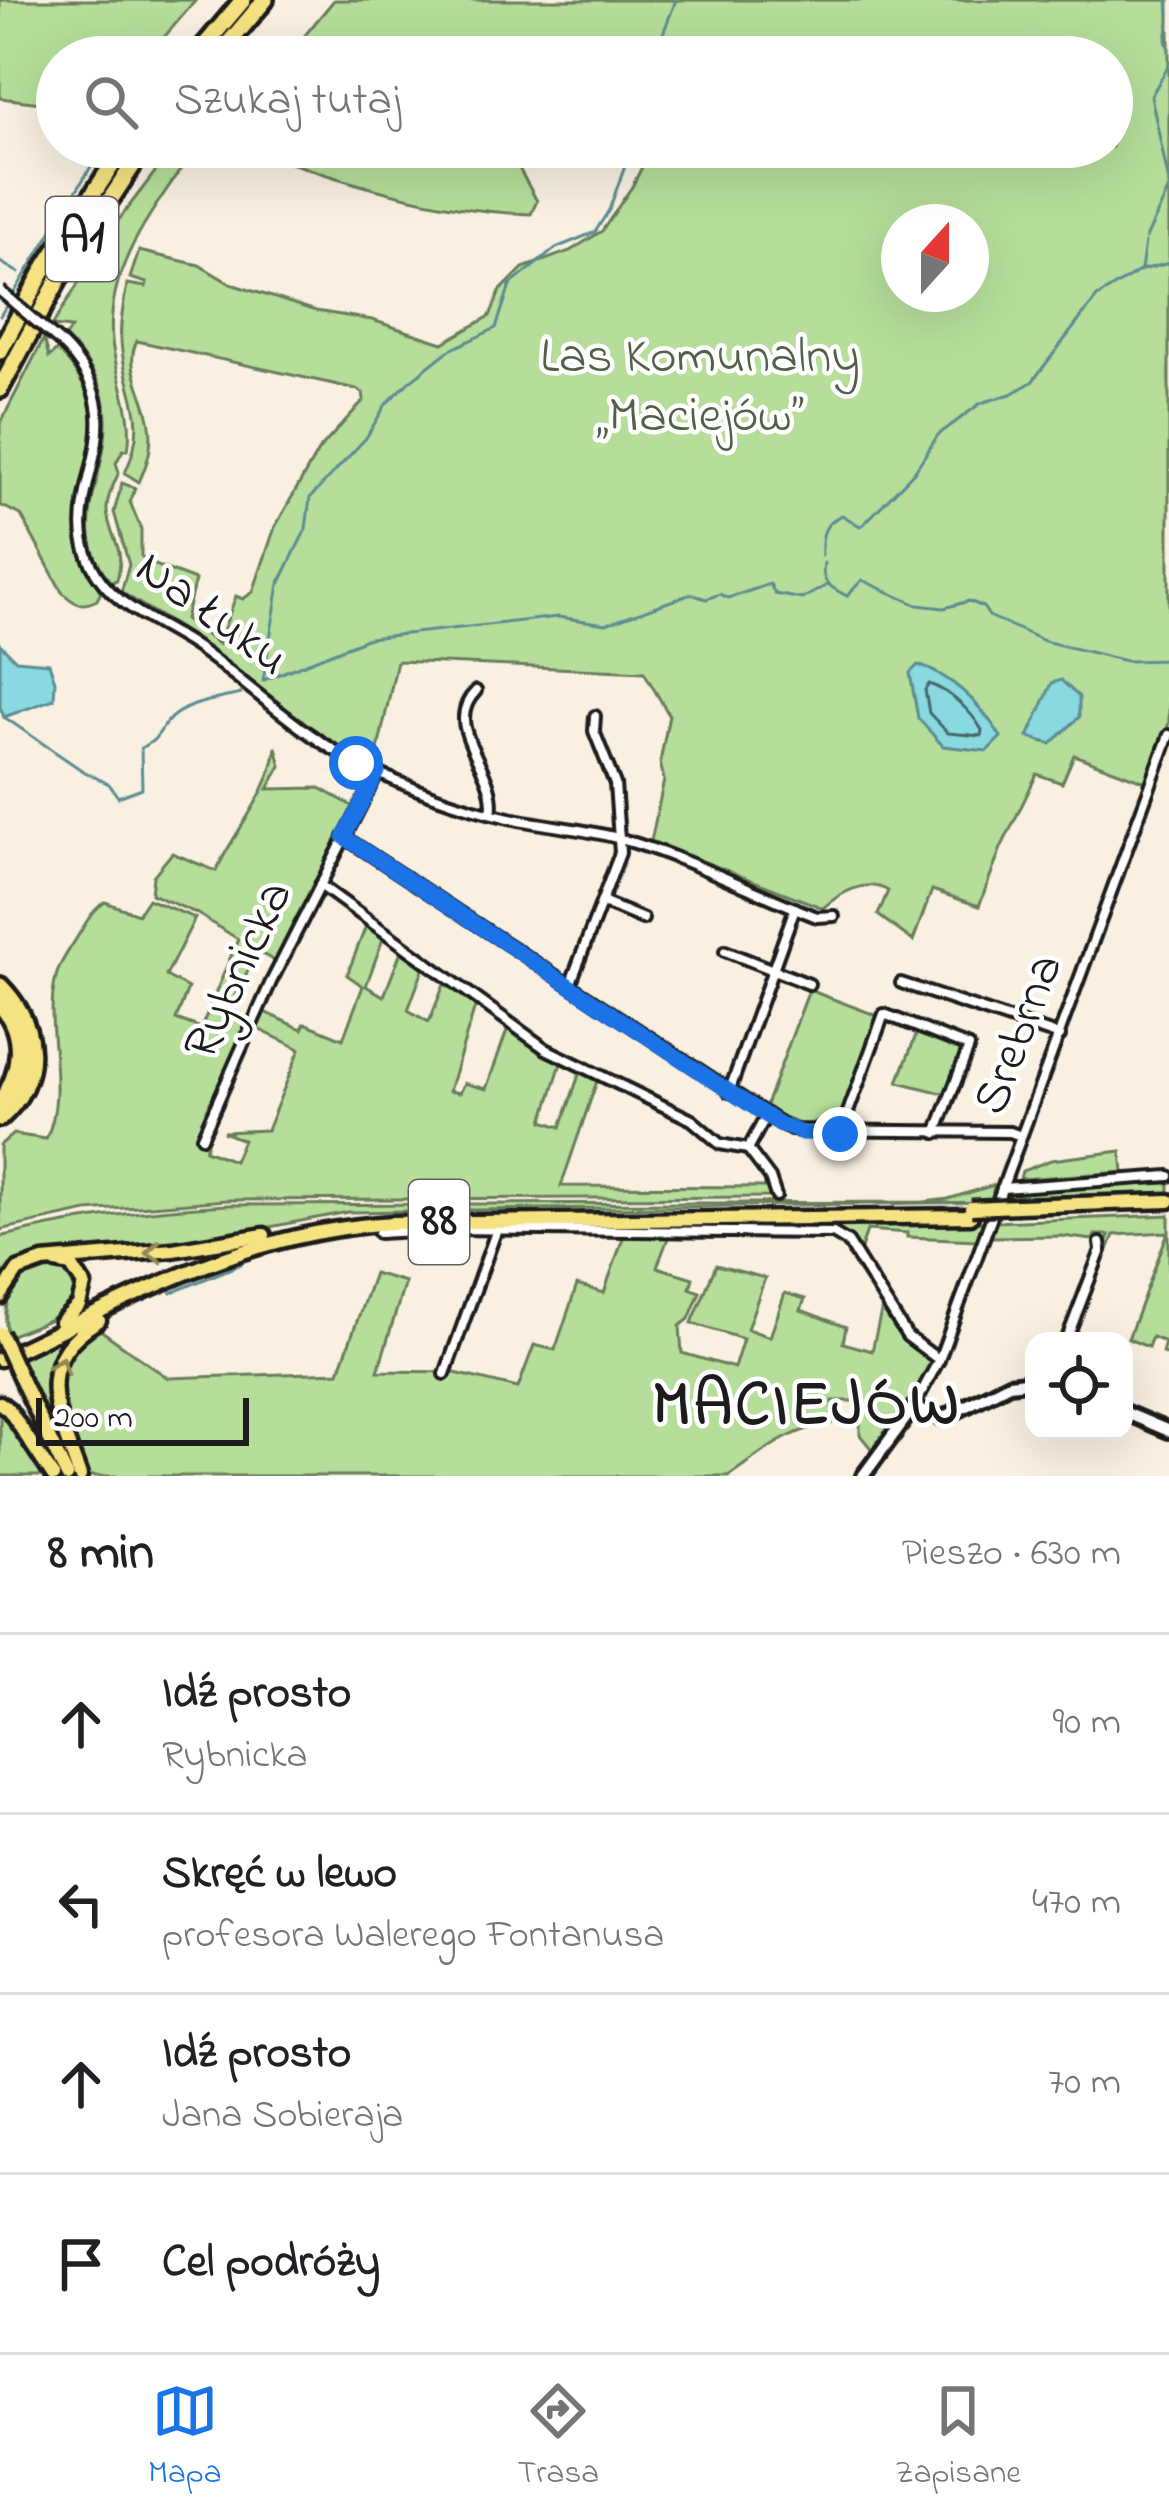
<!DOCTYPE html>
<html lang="pl">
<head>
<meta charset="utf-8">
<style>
  :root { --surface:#fff; --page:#f6f6f6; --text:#202124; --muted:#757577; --line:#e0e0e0; --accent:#1a73e8 }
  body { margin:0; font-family:"Indie Flower",sans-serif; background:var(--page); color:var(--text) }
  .controls { position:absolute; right:36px; bottom:36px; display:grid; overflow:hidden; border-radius:24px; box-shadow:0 12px 48px #0002 }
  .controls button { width:108px; height:108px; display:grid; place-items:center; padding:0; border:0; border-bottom:3px solid var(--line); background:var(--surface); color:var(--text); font:60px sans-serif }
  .compass { position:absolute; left:881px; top:204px; width:108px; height:108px; border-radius:50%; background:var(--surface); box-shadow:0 12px 48px #0002; rotate:21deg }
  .scale { position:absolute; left:36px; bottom:30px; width:213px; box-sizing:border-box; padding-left:12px; border:6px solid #1c1c1c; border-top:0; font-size:33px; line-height:42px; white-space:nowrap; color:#1c1c1c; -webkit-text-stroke:9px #fff; paint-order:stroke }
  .stop { position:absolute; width:36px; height:36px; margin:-27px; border:9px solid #1a73e8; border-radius:50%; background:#fff }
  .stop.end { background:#1a73e8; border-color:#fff; box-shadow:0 3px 12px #0008 }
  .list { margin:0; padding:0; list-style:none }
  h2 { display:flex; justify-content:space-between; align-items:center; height:156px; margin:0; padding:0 48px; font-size:51px }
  h2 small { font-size:39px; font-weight:400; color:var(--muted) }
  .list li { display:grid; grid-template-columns:78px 1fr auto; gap:36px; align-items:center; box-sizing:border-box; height:180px; padding:0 48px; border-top:3px solid var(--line) }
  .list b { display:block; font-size:45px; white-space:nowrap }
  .list p { margin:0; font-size:39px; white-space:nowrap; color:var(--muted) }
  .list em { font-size:39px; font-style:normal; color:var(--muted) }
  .icon { flex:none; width:66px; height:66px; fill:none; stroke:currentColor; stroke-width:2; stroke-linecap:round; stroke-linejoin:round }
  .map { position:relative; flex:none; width:1169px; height:1476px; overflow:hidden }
  .search { position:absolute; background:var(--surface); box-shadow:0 12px 48px #0002; left:36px; right:36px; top:36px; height:132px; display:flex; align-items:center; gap:30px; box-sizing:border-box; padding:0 42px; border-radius:66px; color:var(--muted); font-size:45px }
  .sheet { height:876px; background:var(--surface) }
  nav { display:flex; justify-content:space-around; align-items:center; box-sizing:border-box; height:168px; border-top:3px solid var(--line); background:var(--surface); font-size:33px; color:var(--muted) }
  nav a { display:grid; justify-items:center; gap:6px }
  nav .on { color:var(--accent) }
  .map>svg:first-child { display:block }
  .green { fill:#b6de9a; stroke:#697d5b; stroke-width:3; fill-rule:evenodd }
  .water { fill:#88d9e0; stroke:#5d8d92; stroke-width:3 }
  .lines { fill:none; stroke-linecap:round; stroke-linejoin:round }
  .shore { stroke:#47686a; stroke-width:3 }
  .stream { stroke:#5d8d92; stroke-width:3 }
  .street-casing { stroke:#1c1c1c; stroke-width:16 }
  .secondary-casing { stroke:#1c1c1c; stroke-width:20 }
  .primary-casing { stroke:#1c1c1c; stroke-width:21 }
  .highway-casing { stroke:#1c1c1c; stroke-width:24 }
  .street { stroke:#fff; stroke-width:8 }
  .secondary { stroke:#fff; stroke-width:10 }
  .primary { stroke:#f5e382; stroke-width:12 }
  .highway { stroke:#f5e382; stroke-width:15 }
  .street-bridge-casing { stroke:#1c1c1c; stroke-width:16; stroke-linecap:butt }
  .primary-bridge-casing { stroke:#1c1c1c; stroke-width:21; stroke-linecap:butt }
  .street-bridge { stroke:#fff; stroke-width:8 }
  .primary-bridge { stroke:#f5e382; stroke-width:12 }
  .oneway { stroke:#938954 }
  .route { stroke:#1a73e8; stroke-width:15 }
  .labels { text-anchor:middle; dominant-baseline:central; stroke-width:9; stroke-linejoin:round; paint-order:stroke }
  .shield { fill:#fff; stroke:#606060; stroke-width:3 }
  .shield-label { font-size:48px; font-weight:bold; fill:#1c1c1c }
  .park-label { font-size:51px; fill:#526048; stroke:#fff }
  .street-label { font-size:51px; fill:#1c1c1c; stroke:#fff }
  .district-label { font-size:63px; font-weight:bold; letter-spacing:3px; fill:#1c1c1c; stroke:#fff }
</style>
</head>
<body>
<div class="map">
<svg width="1169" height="1476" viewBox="0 0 1169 1476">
  <rect width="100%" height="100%" fill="#f9f0e2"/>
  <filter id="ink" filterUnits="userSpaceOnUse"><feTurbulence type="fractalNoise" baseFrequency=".00833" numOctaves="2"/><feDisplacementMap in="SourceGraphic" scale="24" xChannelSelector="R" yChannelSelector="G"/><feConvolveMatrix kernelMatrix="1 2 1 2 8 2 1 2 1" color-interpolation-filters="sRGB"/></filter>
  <g filter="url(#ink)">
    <g class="green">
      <path d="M0 0H196L147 57H57V105L0 98Z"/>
      <path d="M334 0H1169V723L1148 783 1074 755 1062 783 1037 774 1001 848 979 906 932 890 913 941 878 915 888 891C866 878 841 892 823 908L651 841 664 780 660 762 669 715 644 672 397 661 374 768 338 750 187 633 121 592 129 565 114 512 122 483 135 488 130 502 141 529V556L147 562 195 580 185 619 218 644 236 596 243 599 253 592 275 527 318 451 364 400 363 393 356 389 137 341C123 367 147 397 150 425 153 446 148 462 139 482L125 473C152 413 125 398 121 342 119 323 124 304 127 284L146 287 147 283 130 278 139 251 199 265 231 284 316 311 372 320 443 343 490 316 500 291 523 268 570 251 602 231 633 185 652 147H1112V57H287ZM899 222H971V294H899Z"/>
      <path d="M174 147H196C157 206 105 265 112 340 115 377 135 412 128 450H123L116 463 119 472C114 484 106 498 107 511 110 542 126 543 117 580L111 582C44 505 164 432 65 337L71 328 52 326 114 226Z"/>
      <path d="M247 147H512L516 163 537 201 531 214C437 212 335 180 247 147Z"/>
      <path d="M44 338 49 357 57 350C144 436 34 495 101 592L97 600C81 608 74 604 62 592L21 515 0 505V424Z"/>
      <path d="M276 747 281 766 268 789 320 788 356 808 278 963 257 951 230 1009 252 1019 198 1139 207 1143 205 1150 234 1161 243 1140 223 1132 267 1130 300 1049 256 1028 264 1012 302 1029 305 1023 343 1039 363 986 347 975 366 926 384 936 366 986 384 996 402 949 424 967 408 1010 429 1022 445 982 476 1004 449 1091 459 1093 464 1083 486 1089 509 1025 562 1060 543 1121 561 1127 581 1069 598 1078 561 1186 770 1187 772 1197 227 1200 87 1211 0 1230V1145L13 1134 46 1139C69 1089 44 1031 55 981 58 965 68 952 76 939 85 925 91 911 105 902L138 914 148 899 195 918 166 976 188 988 176 1019 201 1028 238 939 196 913 151 894 153 876 172 853 216 871C235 830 271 792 276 747Z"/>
      <path d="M809 990 881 1017 843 1114 804 1126 765 1108Z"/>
      <path d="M918 1030 958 1045 961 1052 946 1094 898 1082Z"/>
      <path d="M1121 1151 1123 1172 1020 1179 1022 1171 1051 1160Z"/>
      <path d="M1169 1183V1194L1003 1201 1015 1190Z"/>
      <path d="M994 1185 991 1202 348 1212 176 1245 38 1254 10 1265 0 1277V1237C76 1218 149 1209 227 1205L924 1202 948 1199Z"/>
      <path d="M1169 1215V1355L1162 1353 1165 1342 1152 1337 1148 1347 1128 1339 1168 1232 1114 1235 1076 1330 1109 1235H1095L1093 1240 1062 1236 989 1237 994 1222Z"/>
      <path d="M983 1222 977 1240 907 1237V1233L867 1230 861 1249H856L846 1237 781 1230 778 1225Z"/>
      <path d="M670 1233 657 1267 693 1278 690 1288 700 1292 689 1319 680 1326 682 1353 734 1368 743 1339 692 1323 716 1265 765 1278 747 1329 770 1337 785 1293 805 1299 801 1310 846 1327 843 1343 872 1351 883 1303 911 1344 932 1361 921 1388 874 1452 860 1435V1401H833L832 1423C782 1432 763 1453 728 1476H87C75 1442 44 1389 68 1354 75 1344 87 1335 96 1327L168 1378 339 1372 374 1273 405 1282 378 1371 451 1372 518 1388 534 1345 555 1350 577 1285 604 1293 624 1235Z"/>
      <path d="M47 1265 66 1268C100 1310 39 1322 8 1337 0 1301 13 1275 47 1265Z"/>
      <path d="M82 1326 63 1343 46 1373 77 1476H72L17 1356Z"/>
      <path d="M0 1408 7 1414 46 1476H0Z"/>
    </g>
    <g class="water">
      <path d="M0 644 16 660 49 663 55 681 54 699 4 717 0 707Z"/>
      <path d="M918 665C955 677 981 705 1001 737L987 751 943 746 918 718 910 673Z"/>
      <path d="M1061 680 1079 697V717L1051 744 1028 737 1052 683Z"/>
    </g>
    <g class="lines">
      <path class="shore" d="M929 684C950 691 971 711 982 730L981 736 948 733 929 713 925 690Z"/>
      <g class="stream">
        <path d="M1168 0 1169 15"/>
        <path d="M1169 21 1166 40 1169 50"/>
        <path d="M654 57 676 0"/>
        <path d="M1169 65 1151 96 1169 183"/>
        <path d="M1146 238 1169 189"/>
        <path d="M0 262 19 273"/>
        <path d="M1142 270 1169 263"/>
        <path d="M0 316 103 147"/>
        <path d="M822 555C821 536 823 523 842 515L860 526 864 524 914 472 938 435 981 403 1011 394 1032 382 1097 297 1141 270 1145 242"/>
        <path d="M824 563C820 583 830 587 847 596L862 580 917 605 944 608 969 601 983 607 989 616 1044 641 1126 661 1169 660"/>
        <path d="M264 680 369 638 558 617 606 624 691 594 706 599 720 594 728 598 770 584 775 594 802 599 827 585"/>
        <path d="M263 681 279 584 306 529 310 498 366 438 386 404 410 381 448 351 496 328 510 285 556 248 595 232 609 210 632 147"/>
        <path d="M4 717 83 771 109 784 118 797 142 788 141 748C160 738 156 735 168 721 183 703 220 699 241 694"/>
        <path d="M171 1293 241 1264"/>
      </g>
      <g class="street-casing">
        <g id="street">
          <path d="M60 342C152 431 42 497 100 579 122 610 166 626 196 647 251 685 299 734 359 764 404 786 457 806 505 817 543 826 583 828 621 839 688 858 752 892 817 917L834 916"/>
          <path d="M476 691C439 728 500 771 491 813"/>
          <path d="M344 837 791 1130 1010 1132 1021 1136"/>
          <path d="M320 885 546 1049 692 1120 720 1144 748 1149"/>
          <path d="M602 902 643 919"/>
          <path d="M725 951 809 984"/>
          <path d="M901 983 1060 1036"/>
          <path d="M570 985 620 853 615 784 594 731 595 716"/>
          <path d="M729 1092 795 908"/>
          <path d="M840 1134 884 1014 969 1047 936 1133"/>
          <path d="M202 1137 271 982 378 772"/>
          <path d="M748 1149 770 1178 776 1196"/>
          <path d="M748 1149 766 1116"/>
          <path d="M1002 1188 1169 1176"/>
          <path d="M379 1233 448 1229 833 1233 848 1242 907 1336 939 1360"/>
          <path d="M1066 1341 1101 1250 1100 1243"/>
          <path d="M445 1374 497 1229"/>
          <path d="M913 1408 939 1360 1169 735"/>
        </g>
      </g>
      <g class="secondary-casing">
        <g id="secondary">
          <path d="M1124 1412 1169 1431"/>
          <path d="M863 1476 913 1408 943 1418 1009 1384 1034 1381"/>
        </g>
      </g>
      <g class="primary-casing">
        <g id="primary">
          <path d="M1018 1206 1169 1201"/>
          <path d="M56 1262 71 1265 84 1285 79 1305 61 1322"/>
          <path d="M0 1297 18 1270 43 1261 173 1250 264 1235"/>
          <path d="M0 1359C134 1297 242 1232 393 1223L971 1216"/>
          <path d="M16 1368 67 1476"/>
          <path d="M0 1403 9 1410 53 1476"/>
          <path d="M80 1476C58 1413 28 1363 99 1320"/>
        </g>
      </g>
      <g class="highway-casing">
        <g id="highway">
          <path d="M195 57 243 0"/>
          <path d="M217 57 265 0"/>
          <path d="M0 351 47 264 124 147"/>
          <path d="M0 389 63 271 145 147"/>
          <path d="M0 986C39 1026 43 1079 0 1118"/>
          <path d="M0 1004C27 1034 22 1072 0 1104"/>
        </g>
      </g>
      <use href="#street" class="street"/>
      <use href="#secondary" class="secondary"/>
      <use href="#primary" class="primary"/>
      <use href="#highway" class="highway"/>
      <g class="street-bridge-casing">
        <path id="street-bridge" d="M0 291 60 342"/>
      </g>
      <g class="primary-bridge-casing">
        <g id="primary-bridge">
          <path d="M971 1208 1018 1206"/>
          <path d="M0 1333 16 1368"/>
        </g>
      </g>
      <use href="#street-bridge" class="street-bridge"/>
      <use href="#primary-bridge" class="primary-bridge"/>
    </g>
    <defs><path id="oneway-chevron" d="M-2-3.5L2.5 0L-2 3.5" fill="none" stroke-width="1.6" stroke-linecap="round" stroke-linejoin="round" transform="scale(3)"/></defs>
    <g class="oneway">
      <use href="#oneway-chevron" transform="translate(154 1252) rotate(175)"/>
      <use href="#oneway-chevron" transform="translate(60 1365) rotate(-70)"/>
    </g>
  </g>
  <g class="lines" filter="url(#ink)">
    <path class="route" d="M356 763 378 772 344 837 779 1124 802 1133 840 1134"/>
  </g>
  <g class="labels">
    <g class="shield">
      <rect x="46" y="197" width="72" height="84" rx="9"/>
      <rect x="409" y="1180" width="60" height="84" rx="9"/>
    </g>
    <g class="shield-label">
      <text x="82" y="239">A1</text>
      <text x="439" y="1222">88</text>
    </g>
    <g class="park-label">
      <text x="700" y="358">Las Komunalny<tspan x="700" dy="59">„Maciejów”</tspan></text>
    </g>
    <g class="street-label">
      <text transform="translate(211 615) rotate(36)">Na Łuku</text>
      <text transform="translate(240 971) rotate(-65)">Rybnicka</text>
      <text transform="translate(1020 1035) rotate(-69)">Srebrna</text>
    </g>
    <g class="district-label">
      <text x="807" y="1408">MACIEJÓW</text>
    </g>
  </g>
</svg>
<div class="controls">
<button><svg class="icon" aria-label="locate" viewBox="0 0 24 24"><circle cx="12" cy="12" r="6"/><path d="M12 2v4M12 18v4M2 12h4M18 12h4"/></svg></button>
</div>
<svg class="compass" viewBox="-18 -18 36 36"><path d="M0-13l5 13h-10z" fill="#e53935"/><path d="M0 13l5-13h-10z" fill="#757577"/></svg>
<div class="scale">200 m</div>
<div class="stop" style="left:356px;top:763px"></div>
<div class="stop end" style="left:840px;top:1134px"></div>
<div class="search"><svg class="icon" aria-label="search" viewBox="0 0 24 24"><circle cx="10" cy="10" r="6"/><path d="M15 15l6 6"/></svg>Szukaj tutaj</div>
</div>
<section class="sheet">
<h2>8 min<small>Pieszo · 630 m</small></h2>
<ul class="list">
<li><svg class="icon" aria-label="ahead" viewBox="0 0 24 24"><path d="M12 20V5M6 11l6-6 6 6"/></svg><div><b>Idź prosto</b><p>Rybnicka</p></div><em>90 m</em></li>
<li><svg class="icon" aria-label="left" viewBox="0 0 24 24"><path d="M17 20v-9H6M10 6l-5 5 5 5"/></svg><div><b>Skręć w lewo</b><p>profesora Walerego Fontanusa</p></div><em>470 m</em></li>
<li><svg class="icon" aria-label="ahead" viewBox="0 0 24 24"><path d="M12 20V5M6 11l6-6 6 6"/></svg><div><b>Idź prosto</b><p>Jana Sobieraja</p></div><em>70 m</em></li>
<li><svg class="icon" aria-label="arrive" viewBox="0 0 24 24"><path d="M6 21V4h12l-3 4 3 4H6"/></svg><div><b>Cel podróży</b></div></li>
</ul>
</section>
<nav>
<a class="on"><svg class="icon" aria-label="map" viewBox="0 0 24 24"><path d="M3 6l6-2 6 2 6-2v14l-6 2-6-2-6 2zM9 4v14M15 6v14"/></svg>Mapa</a>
<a><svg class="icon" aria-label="directions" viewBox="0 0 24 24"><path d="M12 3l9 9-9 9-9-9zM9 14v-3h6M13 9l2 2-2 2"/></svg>Trasa</a>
<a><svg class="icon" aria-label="saved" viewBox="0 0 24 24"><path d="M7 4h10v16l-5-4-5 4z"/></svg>Zapisane</a>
</nav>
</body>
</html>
